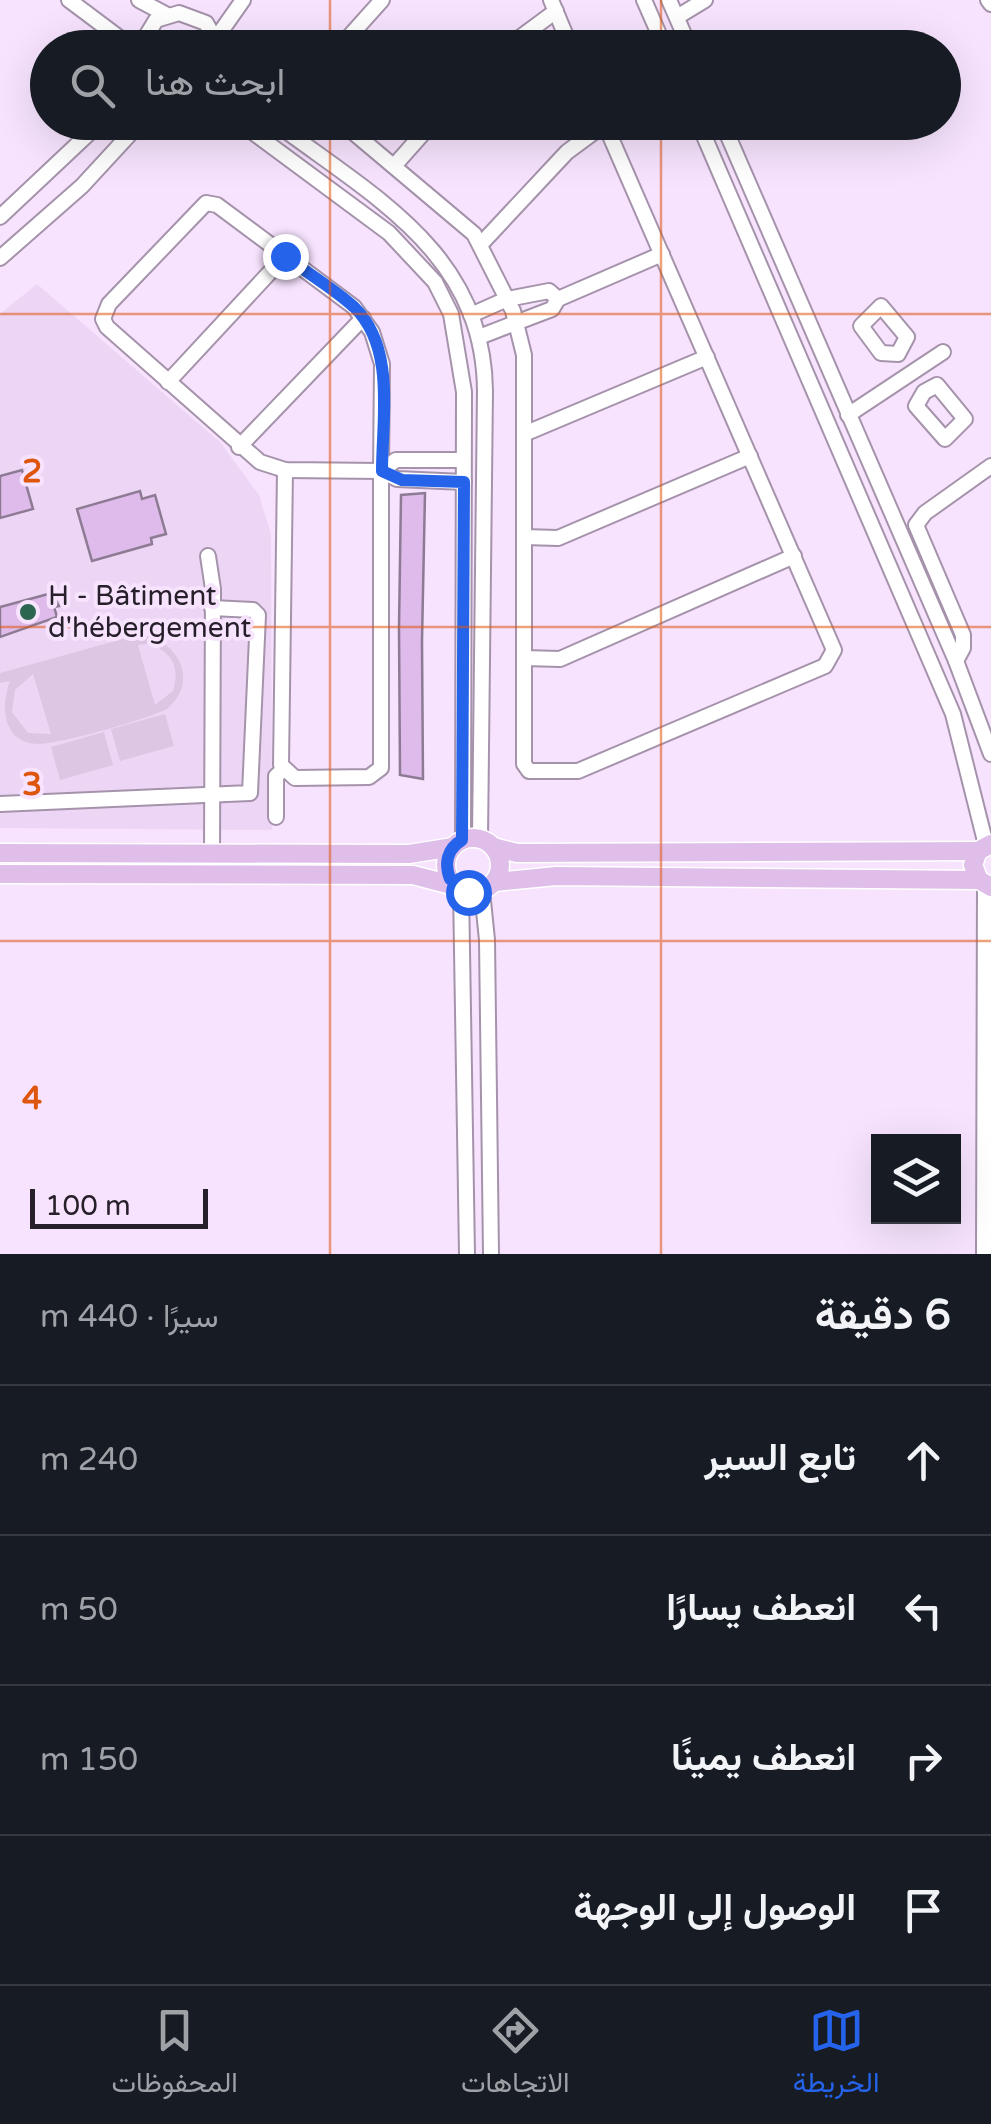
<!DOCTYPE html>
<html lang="ar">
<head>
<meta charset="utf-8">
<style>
  :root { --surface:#171b24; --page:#242831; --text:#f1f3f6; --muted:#9ea1a6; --line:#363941; --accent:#2563eb }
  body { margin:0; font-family:"Varela Round",Vazirmatn,sans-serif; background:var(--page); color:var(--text); direction:rtl }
  .controls { position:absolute; right:30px; bottom:30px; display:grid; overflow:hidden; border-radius:0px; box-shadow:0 10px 40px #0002 }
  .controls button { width:90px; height:90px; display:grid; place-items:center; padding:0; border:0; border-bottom:2px solid var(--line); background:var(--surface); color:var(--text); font:50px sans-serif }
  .scale { position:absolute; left:30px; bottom:25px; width:178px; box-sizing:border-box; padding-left:10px; border:5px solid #27202a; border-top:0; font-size:28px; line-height:35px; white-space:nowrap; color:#27202a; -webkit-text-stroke:8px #f7e3fe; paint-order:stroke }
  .stop { position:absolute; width:30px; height:30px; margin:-22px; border:8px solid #2563eb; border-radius:50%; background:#fff }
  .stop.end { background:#2563eb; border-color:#fff; box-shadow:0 2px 10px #0008 }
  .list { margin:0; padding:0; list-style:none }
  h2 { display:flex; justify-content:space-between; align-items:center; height:130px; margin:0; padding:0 40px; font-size:42px }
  h2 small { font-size:32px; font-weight:400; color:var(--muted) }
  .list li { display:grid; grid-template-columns:65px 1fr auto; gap:30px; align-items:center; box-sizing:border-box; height:150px; padding:0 40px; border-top:2px solid var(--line) }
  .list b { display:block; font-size:38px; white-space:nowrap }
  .list em { font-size:32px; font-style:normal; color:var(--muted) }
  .icon { flex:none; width:55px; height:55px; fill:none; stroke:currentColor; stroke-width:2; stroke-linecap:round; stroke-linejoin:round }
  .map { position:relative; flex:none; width:991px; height:1254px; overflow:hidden; direction:ltr }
  .search { position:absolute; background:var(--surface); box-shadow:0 10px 40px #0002; left:30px; right:30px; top:30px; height:110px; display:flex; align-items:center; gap:25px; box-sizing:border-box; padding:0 35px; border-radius:55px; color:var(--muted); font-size:38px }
  .sheet { height:730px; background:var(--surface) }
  nav { display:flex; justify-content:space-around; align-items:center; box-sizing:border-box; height:140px; border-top:2px solid var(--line); background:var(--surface); font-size:28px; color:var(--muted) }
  nav a { display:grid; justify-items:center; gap:5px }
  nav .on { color:var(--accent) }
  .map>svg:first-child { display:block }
  .built { fill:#edd5f6 }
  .green { fill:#dcc6e4; fill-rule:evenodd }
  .building { fill:#debbeb; stroke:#8c7b93; stroke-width:2.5 }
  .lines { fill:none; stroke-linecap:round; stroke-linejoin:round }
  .minor-casing { stroke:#a593ab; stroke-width:18 }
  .major-casing { stroke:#fff; stroke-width:21 }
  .minor { stroke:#fff; stroke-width:14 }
  .major { stroke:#dfbeea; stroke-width:18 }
  .route { stroke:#2563eb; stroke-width:12 }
  .grid { fill:none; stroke:#de560e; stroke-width:2.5; stroke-opacity:0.55 }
  .poi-dot { fill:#2a6650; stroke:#f7e3fe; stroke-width:4 }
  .labels { text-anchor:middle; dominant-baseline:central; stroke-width:8; stroke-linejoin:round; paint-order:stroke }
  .poi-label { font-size:28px; fill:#27202a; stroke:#f7e3fe; text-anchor:start }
  .grid-label { font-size:32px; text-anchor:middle; font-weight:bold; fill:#de560e; stroke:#f7e3fe; stroke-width:8; stroke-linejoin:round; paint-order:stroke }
</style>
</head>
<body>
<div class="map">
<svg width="991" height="1254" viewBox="0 0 991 1254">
  <rect width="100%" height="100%" fill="#f7e3fe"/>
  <path class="built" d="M37 284 221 443 259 495 271 534 272 830 0 828V314Z"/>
  <g class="green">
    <path d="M177 624 179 633 158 639C185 656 194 686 167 709 145 720 63 743 39 744 3 744 0 707 10 681L0 683V673ZM147 644C171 649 181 668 173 691L155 705 138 645ZM33 674 51 734H50L28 733 12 712 15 690Z"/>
    <path d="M165 714 174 746 120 761 111 729Z"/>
    <path d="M104 732 113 765 60 780 51 747Z"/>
  </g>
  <g class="building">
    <path d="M22 470 33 509 0 518V476Z"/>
    <path d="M140 491 142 499 155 495 166 534 151 538 152 544 92 561 77 509Z"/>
    <path d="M425 493 422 641 423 779 400 775 399 628 401 495Z"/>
    <path d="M52 593 59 606 54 607 57 617 0 637V607Z"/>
  </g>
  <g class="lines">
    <g class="minor-casing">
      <g id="minor">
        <path d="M69 0 133 48"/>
        <path d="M139 0 167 15"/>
        <path d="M551 0 571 48"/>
        <path d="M644 0 665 48"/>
        <path d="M669 0 690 48"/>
        <path d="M988 0 991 4"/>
        <path d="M677 17 705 0"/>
        <path d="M217 37 243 0"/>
        <path d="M139 48 156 20 179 13 206 23 220 48"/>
        <path d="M339 48 382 0"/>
        <path d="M506 48 556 11"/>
        <path d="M239 122 389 233 435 282 451 314 464 392 463 841"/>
        <path d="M274 122C372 196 484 253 485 391L480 839"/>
        <path d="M341 122 474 234 513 311 524 355V764L529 771H578L825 666 834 650 604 122"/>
        <path d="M698 122 953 714 986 845"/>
        <path d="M722 122 956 661 991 754"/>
        <path d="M394 166 433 122"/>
        <path d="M206 203 217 205 354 307 372 332 382 364 381 471 285 470 260 462 107 327 103 319 109 304Z"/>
        <path d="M0 217 101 122"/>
        <path d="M481 244 567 152 605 124"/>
        <path d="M0 258 82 186 141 122"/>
        <path d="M881 306 907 337 898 354 881 353 861 326Z"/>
        <path d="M471 315 507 299 549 291 558 299"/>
        <path d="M479 337 552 309 558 299 662 254"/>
        <path d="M168 382 285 256"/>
        <path d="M937 385 965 419 945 439 916 406 924 392Z"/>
        <path d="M848 415 943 352"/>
        <path d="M524 434 707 357"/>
        <path d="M239 447 363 318"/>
        <path d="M285 470 281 765 295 778 369 777 381 768V471L396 460H463"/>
        <path d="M381 471 397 479 464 482"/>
        <path d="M524 537 558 538 750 456"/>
        <path d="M208 556 213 589 212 852"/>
        <path d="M524 658 560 659 794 556"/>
        <path d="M956 661 963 648V635L916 525 925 513 991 466"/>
        <path d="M0 804 250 793 258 615 253 610 212 608"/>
        <path d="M276 817V776L283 770"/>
        <path d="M461 889 467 1254"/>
        <path d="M482 891 487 940 491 1254"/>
        <path d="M984 1254 985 884"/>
      </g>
    </g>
    <g class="major-casing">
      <g id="major">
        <circle cx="473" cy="865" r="27"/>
        <path d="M991 844 978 851 973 865 979 880 991 887"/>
        <path d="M493 847 517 853 978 851"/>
        <path d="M0 853 409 854 453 847"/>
        <path d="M0 874 413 875 455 886"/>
        <path d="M495 882 556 876 979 880"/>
      </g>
    </g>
    <use href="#minor" class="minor"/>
    <use href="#major" class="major"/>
  </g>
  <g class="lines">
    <path class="route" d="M285 256C307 273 333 288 354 307 396 347 382 419 382 471L402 480 464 482 462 840C447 849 444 863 450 879L468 892"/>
  </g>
  <path class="grid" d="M330 0V48M661 0V48M330 122V1254M661 122V1254M0 314H991M0 627H991M0 941H991"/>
  <circle class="poi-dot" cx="28" cy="612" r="10"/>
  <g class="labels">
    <g class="poi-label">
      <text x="48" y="596">H - Bâtiment<tspan x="48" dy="32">d'hébergement</tspan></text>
    </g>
  </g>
  <g class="grid-label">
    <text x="32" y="482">2</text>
    <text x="32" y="795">3</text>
    <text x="32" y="1109">4</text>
  </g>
</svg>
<div class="controls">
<button><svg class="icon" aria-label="layers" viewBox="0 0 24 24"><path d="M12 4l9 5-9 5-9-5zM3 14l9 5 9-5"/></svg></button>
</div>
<div class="scale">100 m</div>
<div class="stop" style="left:468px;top:892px"></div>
<div class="stop end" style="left:285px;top:256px"></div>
<div class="search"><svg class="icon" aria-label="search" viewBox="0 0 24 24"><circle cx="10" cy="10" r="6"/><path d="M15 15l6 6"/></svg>ابحث هنا</div>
</div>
<section class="sheet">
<h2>6 دقيقة<small>سيرًا · 440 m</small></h2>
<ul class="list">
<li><svg class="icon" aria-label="ahead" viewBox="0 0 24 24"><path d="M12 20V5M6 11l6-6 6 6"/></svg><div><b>تابع السير</b></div><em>240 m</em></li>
<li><svg class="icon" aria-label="left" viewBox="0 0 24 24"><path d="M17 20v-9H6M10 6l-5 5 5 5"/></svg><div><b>انعطف يسارًا</b></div><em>50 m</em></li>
<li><svg class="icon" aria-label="right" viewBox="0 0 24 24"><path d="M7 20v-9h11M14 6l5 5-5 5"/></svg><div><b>انعطف يمينًا</b></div><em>150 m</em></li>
<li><svg class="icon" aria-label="arrive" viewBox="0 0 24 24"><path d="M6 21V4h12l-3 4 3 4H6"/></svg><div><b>الوصول إلى الوجهة</b></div></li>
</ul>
</section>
<nav>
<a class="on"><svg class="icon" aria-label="map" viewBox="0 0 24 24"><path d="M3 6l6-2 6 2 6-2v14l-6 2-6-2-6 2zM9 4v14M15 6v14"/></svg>الخريطة</a>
<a><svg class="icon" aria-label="directions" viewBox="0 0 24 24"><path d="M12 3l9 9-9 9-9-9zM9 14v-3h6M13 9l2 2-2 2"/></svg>الاتجاهات</a>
<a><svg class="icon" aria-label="saved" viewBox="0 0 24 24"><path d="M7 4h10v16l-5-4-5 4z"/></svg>المحفوظات</a>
</nav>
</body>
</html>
